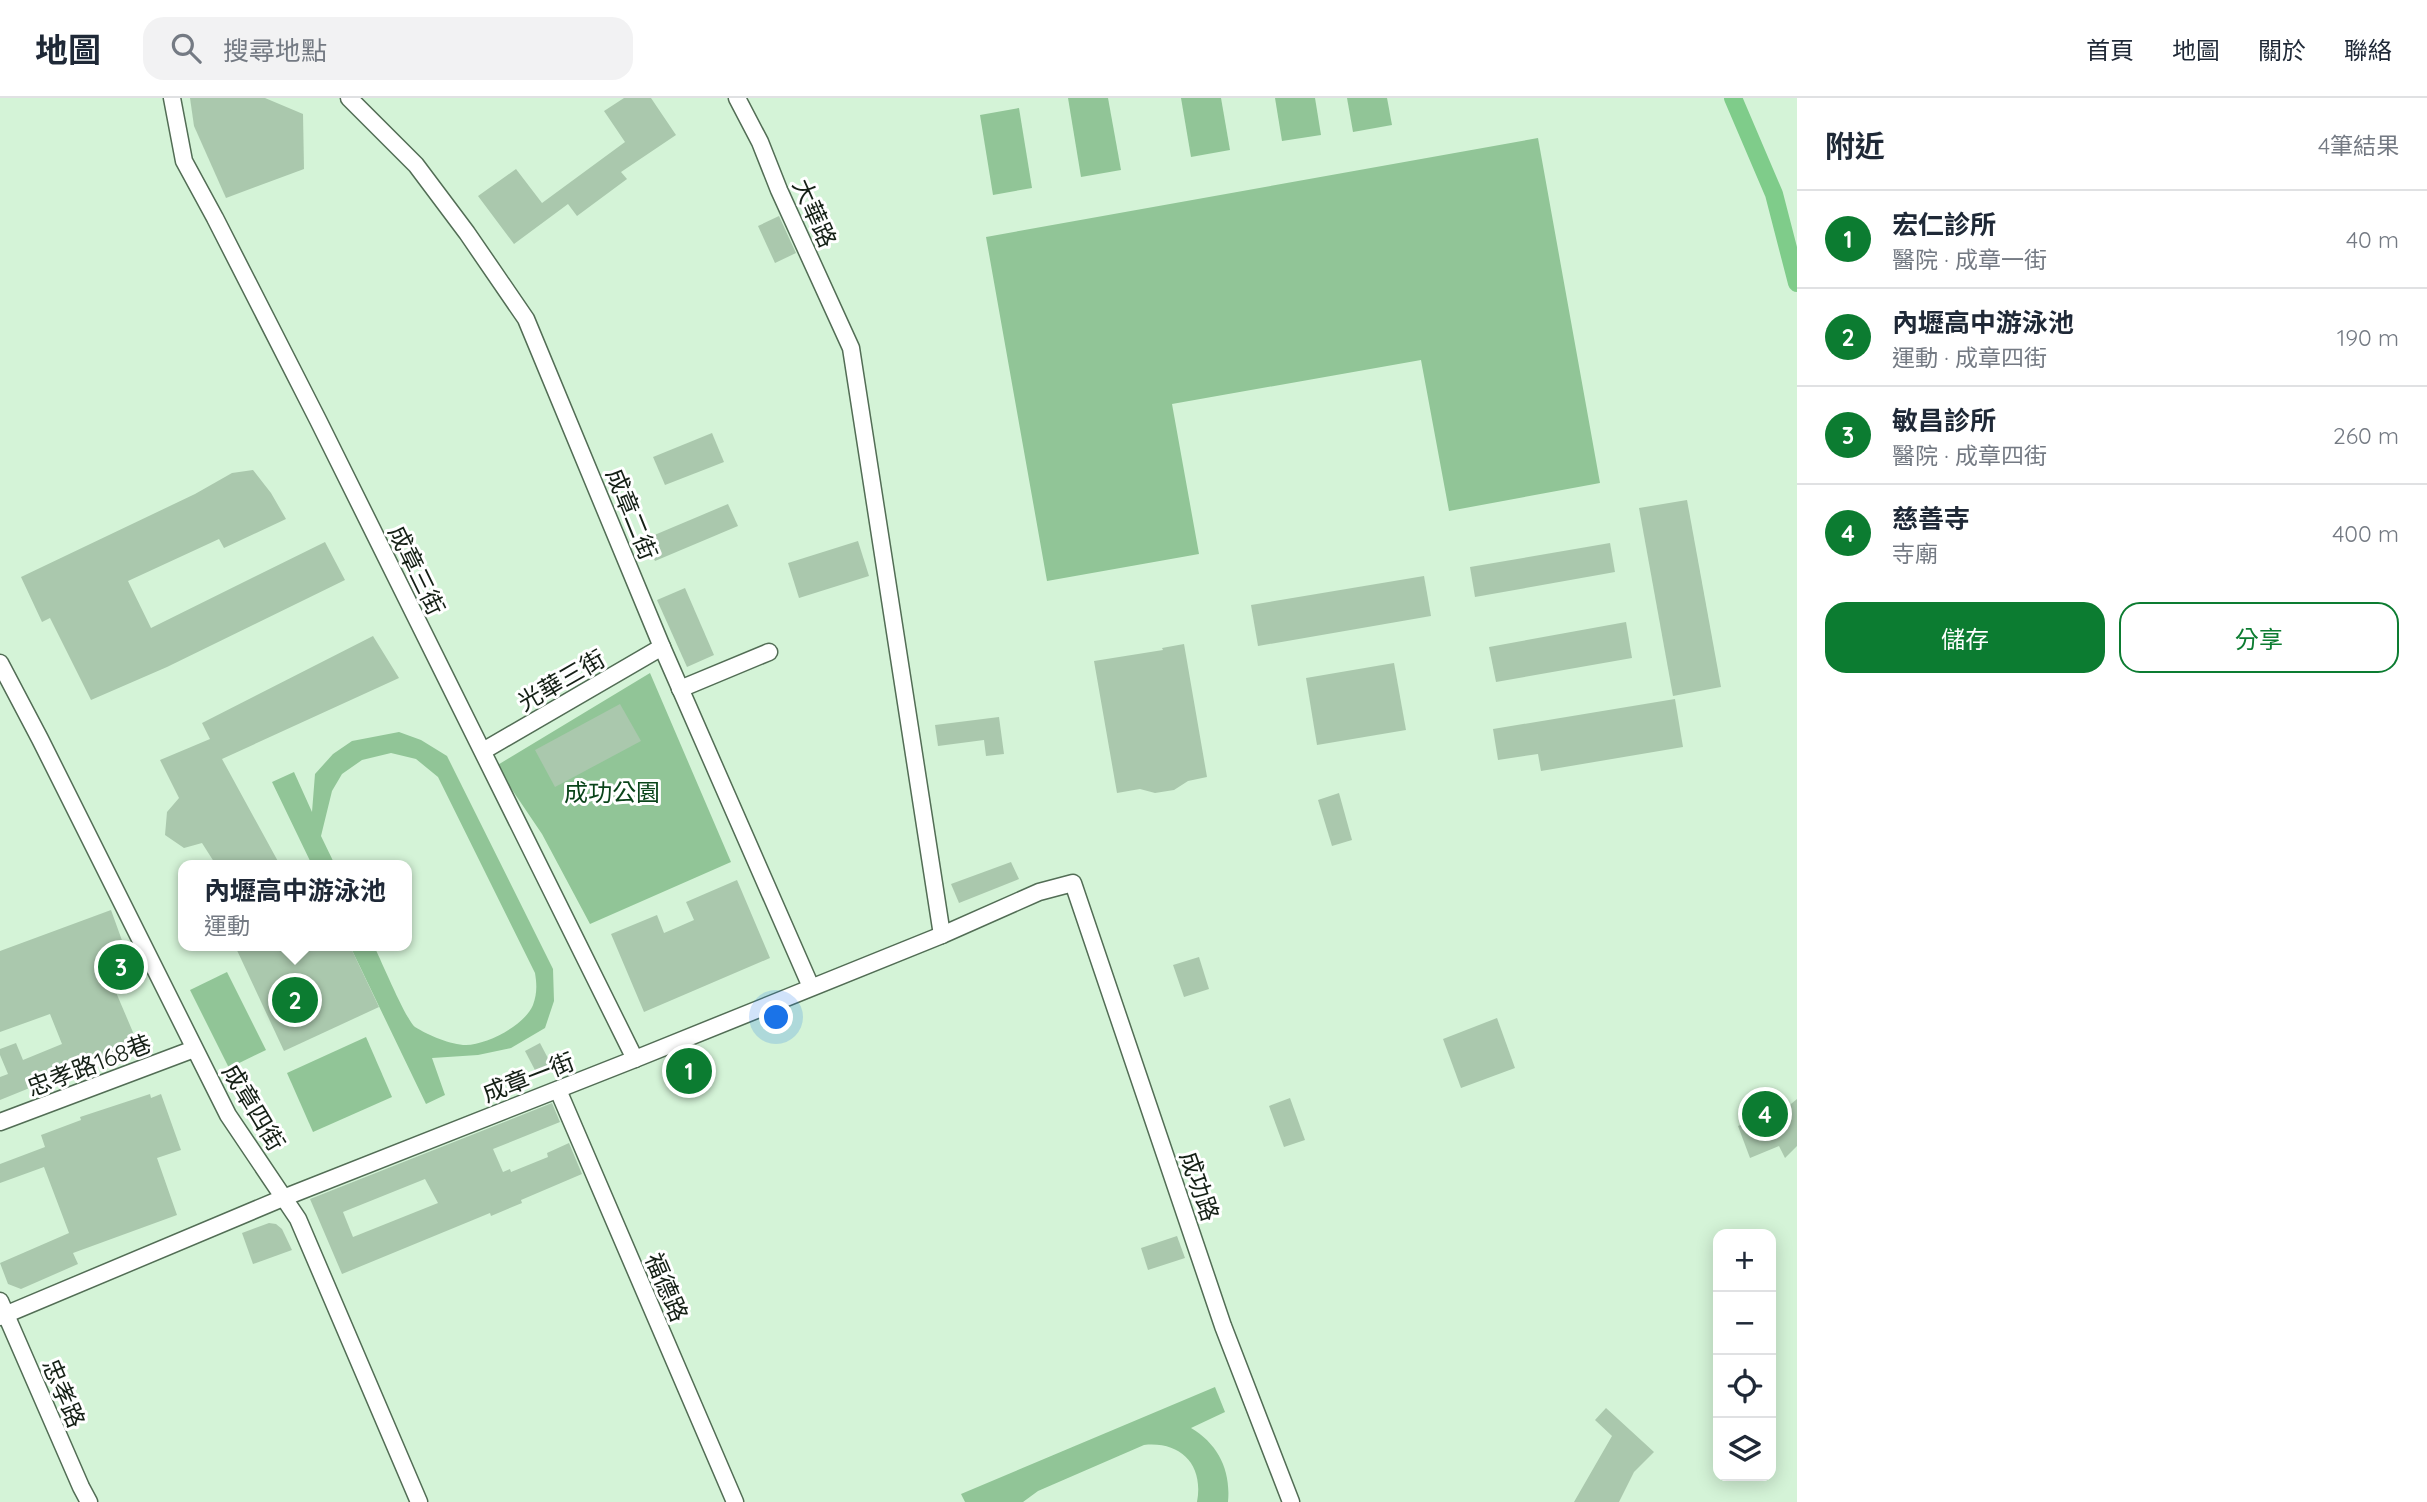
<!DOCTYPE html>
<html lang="zh-TW">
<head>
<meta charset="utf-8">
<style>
  :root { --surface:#fff; --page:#f2f2f3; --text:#1f2937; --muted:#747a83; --line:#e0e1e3; --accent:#0c7c31 }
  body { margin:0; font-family:Quicksand,"Noto Sans TC",sans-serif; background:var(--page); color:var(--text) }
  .controls { position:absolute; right:21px; bottom:21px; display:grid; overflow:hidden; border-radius:14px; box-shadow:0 4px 18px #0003 }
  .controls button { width:63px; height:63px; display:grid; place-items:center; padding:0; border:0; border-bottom:2px solid var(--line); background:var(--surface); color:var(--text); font:35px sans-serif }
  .you { position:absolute; left:777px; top:920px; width:24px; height:24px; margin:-18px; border:5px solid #fff; border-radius:50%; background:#1a73e8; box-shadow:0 0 0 10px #1a73e833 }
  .badge { display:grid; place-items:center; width:46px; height:46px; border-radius:50%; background:var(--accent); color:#fff; font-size:23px; font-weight:700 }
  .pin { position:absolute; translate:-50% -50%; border:4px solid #fff; box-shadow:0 2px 7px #0006 }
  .popup { position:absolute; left:178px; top:762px; width:234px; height:91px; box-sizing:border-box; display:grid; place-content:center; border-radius:14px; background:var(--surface); filter:drop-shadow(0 2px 5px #0005); font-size:23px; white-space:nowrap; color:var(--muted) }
  .popup b { font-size:26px; color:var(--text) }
  .popup::after { content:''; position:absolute; left:50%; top:100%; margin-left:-14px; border:14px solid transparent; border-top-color:var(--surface) }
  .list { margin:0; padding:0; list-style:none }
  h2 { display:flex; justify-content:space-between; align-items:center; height:91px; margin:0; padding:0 28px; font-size:30px }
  h2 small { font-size:23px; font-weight:400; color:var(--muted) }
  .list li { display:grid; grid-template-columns:46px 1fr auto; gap:21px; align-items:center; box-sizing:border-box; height:98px; padding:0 28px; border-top:2px solid var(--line) }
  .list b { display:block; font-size:26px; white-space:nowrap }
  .list p { margin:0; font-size:23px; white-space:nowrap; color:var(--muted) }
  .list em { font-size:23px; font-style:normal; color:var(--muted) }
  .actions { display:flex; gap:14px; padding:21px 28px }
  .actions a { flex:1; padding:16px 0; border:2px solid var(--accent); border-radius:21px; text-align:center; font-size:24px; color:var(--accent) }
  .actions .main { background:var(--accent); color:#fff }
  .icon { flex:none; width:38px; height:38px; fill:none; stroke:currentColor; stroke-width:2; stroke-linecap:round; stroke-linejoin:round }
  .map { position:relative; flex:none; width:1797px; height:1404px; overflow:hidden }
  header { display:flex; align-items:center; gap:42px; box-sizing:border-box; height:98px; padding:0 35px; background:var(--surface); border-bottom:2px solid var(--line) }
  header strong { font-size:33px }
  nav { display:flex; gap:38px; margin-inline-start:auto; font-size:24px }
  .search { width:490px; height:63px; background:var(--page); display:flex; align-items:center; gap:18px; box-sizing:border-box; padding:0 24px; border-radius:21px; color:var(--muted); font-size:26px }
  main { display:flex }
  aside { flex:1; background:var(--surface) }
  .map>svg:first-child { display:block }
  .green { fill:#91c597 }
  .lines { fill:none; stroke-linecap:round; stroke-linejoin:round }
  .canal { stroke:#7fcc8a; stroke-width:18 }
  .building { fill:#aac8ad; fill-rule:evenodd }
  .minor-casing { stroke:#526d55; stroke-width:19 }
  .minor { stroke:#fff; stroke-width:16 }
  .labels { text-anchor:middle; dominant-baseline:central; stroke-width:6; stroke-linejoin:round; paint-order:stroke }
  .street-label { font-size:24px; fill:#152016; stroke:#fff }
  .park-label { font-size:24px; fill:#0a441a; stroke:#fff }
</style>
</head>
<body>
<header>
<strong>地圖</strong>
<div class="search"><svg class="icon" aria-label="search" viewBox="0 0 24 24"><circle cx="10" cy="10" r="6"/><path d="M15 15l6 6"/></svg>搜尋地點</div>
<nav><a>首頁</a><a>地圖</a><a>關於</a><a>聯絡</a></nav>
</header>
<main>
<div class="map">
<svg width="1797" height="1404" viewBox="0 0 1797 1404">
  <rect width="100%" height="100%" fill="#d4f3d7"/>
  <g class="green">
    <path d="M1068 0H1108L1121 72 1081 79Z"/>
    <path d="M1181 0H1221L1230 52 1191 59Z"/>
    <path d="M1275 0H1315L1321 37 1282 43Z"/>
    <path d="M1347 0H1387L1392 27 1353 34Z"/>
    <path d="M1019 10 1032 90 993 97 980 17Z"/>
    <path d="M1538 40 1600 385 1449 413 1421 262 1172 306 1199 456 1047 483 986 139Z"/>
    <path d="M650 575 731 764 590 826 542 736 496 668Z"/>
    <path d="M399 634 421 642 447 658 553 871 554 903 545 930 511 950 478 957 432 960 445 997 426 1006 350 848H374C381 862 406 922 415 929 428 937 451 947 466 947 487 947 525 927 533 907 537 896 537 887 535 875L438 679 416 661 391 655 362 662 342 676 332 693 321 738 335 767H312L272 684 294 674 312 714 315 676 333 656 352 643Z"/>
    <path d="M227 874 266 952 229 970 190 892Z"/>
    <path d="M366 939 392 999 313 1034 287 975Z"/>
    <path d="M1215 1289 1225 1314 1191 1330C1218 1346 1231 1372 1228 1404H1197C1204 1367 1181 1343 1144 1347L1038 1393 1023 1404H965L961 1396Z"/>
  </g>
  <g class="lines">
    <path class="canal" d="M1733 0 1774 96 1797 185"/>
  </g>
  <g class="building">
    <path d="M190 0H265L303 16 304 71 226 100 194 28Z"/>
    <path d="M624 0H651L676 37 621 74 627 81 577 118 568 106 514 146 478 98 516 71 542 105 625 44 604 13Z"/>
    <path d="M779 118 796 155 775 165 758 128Z"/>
    <path d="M712 335 724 364 665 387 653 359Z"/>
    <path d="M253 372 271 395 286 421 224 450 219 441 128 483 151 530 325 444 345 482 167 569 91 602 50 520 42 524 21 479 195 396 232 375Z"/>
    <path d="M1687 402 1721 589 1673 598 1639 410Z"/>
    <path d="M728 406 738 428 655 463 645 441Z"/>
    <path d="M858 443 869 478 799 500 788 465Z"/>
    <path d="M1610 445 1615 474 1475 499 1470 469Z"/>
    <path d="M1424 478 1431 518 1258 548 1251 507Z"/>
    <path d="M685 490 714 557 687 569 657 502Z"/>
    <path d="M1626 524 1632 560 1496 584 1489 549Z"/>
    <path d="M373 538 399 580 222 661 280 767H216L202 745 184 750 165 737 167 714 179 700 160 662 210 641 202 625Z"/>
    <path d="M1184 546 1207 679 1188 683 1174 692 1155 695 1140 691 1117 695 1094 563 1163 552 1162 550Z"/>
    <path d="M1394 565 1406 632 1317 647 1306 580Z"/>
    <path d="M1675 601 1683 649 1541 673 1538 656 1498 662 1493 631Z"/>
    <path d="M620 606 641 643 555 689 535 652Z"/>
    <path d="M999 619 1004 656 986 658 984 642 938 648 935 627Z"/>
    <path d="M1339 695 1352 742 1332 748 1318 702Z"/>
    <path d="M1011 764 1019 781 959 805 951 786Z"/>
    <path d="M737 782 770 860 644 914 611 836 657 817 664 835 678 829 694 822 686 804Z"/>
    <path d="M111 812 137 884 115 892 138 946 0 1002V979L8 976 0 957V951L16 945 23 962 62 946 50 916 0 934V853Z"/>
    <path d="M235 848H350L379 909 284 953Z"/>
    <path d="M1199 859 1209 891 1184 899 1173 867Z"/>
    <path d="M1497 920 1515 970 1461 990 1443 941Z"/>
    <path d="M540 945 552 968 537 976 525 953Z"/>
    <path d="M150 996 151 1000 161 996 181 1052 157 1060 177 1117 73 1155 78 1166 21 1191 8 1186 0 1165 69 1135 44 1069 0 1085V1066L45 1049 41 1037 81 1022 80 1019Z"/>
    <path d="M1290 1000 1305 1042 1284 1049 1269 1008Z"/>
    <path d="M1797 1001V1048L1785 1060 1779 1048 1750 1060 1738 1028 1764 1017 1767 1009 1780 1015Z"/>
    <path d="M552 1005 560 1024 493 1051 503 1074 510 1071 511 1074 548 1059 547 1055 569 1045 582 1076 521 1102 522 1105 491 1118 490 1115 342 1176 310 1101ZM425 1081 438 1105 353 1139 343 1114Z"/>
    <path d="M269 1125 276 1126 282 1131 292 1152 253 1166 242 1135Z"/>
    <path d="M1177 1138 1185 1160 1148 1172 1141 1150Z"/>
    <path d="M1606 1310 1654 1354 1634 1374 1619 1404H1574L1612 1338 1595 1322Z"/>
  </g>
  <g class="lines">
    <g class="minor-casing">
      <g id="minor">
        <path d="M172 0 184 63 215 120 318 322 635 961"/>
        <path d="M349 0 416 67 467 135 526 221 662 549 811 889"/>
        <path d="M737 0 760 44 779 92 851 250 942 837"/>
        <path d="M0 565 40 641 228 1017 298 1121 419 1404"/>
        <path d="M680 591 769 554"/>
        <path d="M483 653 662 549"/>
        <path d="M558 992 735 1404"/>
        <path d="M0 1024 194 951"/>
        <path d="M0 1203 81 1389 89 1404"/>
        <path d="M0 1219 283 1100 635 961 942 837 1039 794 1073 785 1223 1228 1291 1404"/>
      </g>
    </g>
    <use href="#minor" class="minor"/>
  </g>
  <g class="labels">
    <g class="street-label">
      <text transform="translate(815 115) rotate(66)">大華路</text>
      <text transform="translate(632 416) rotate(68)">成章二街</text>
      <text transform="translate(417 472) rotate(64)">成章三街</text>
      <text transform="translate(561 582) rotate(-30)">光華三街</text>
      <text transform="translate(89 967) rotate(-21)">忠孝路168巷</text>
      <text transform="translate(528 979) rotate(-21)">成章一街</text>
      <text transform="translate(254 1009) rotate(59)">成章四街</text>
      <text transform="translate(1200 1088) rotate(71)">成功路</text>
      <text transform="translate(667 1189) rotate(67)">福德路</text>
      <text transform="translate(64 1295) rotate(67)">忠孝路</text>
    </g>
    <g class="park-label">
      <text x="612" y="694">成功公園</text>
    </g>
  </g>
</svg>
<div class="controls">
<button>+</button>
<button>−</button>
<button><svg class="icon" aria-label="locate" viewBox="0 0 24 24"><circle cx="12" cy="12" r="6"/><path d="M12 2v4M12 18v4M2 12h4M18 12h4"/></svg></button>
<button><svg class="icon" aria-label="layers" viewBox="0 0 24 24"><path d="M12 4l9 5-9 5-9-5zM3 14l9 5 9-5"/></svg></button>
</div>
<div class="you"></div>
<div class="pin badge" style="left:689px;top:973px">1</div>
<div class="pin badge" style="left:295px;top:902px">2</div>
<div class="popup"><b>內壢高中游泳池</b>運動</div>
<div class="pin badge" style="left:121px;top:869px">3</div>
<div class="pin badge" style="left:1765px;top:1016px">4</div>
</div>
<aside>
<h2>附近<small>4筆結果</small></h2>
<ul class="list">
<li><span class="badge">1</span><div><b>宏仁診所</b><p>醫院 · 成章一街</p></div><em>40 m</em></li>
<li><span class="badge">2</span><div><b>內壢高中游泳池</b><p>運動 · 成章四街</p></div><em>190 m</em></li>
<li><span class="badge">3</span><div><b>敏昌診所</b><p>醫院 · 成章四街</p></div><em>260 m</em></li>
<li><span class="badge">4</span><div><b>慈善寺</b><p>寺廟</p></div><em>400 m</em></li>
</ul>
<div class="actions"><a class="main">儲存</a><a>分享</a></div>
</aside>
</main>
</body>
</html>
